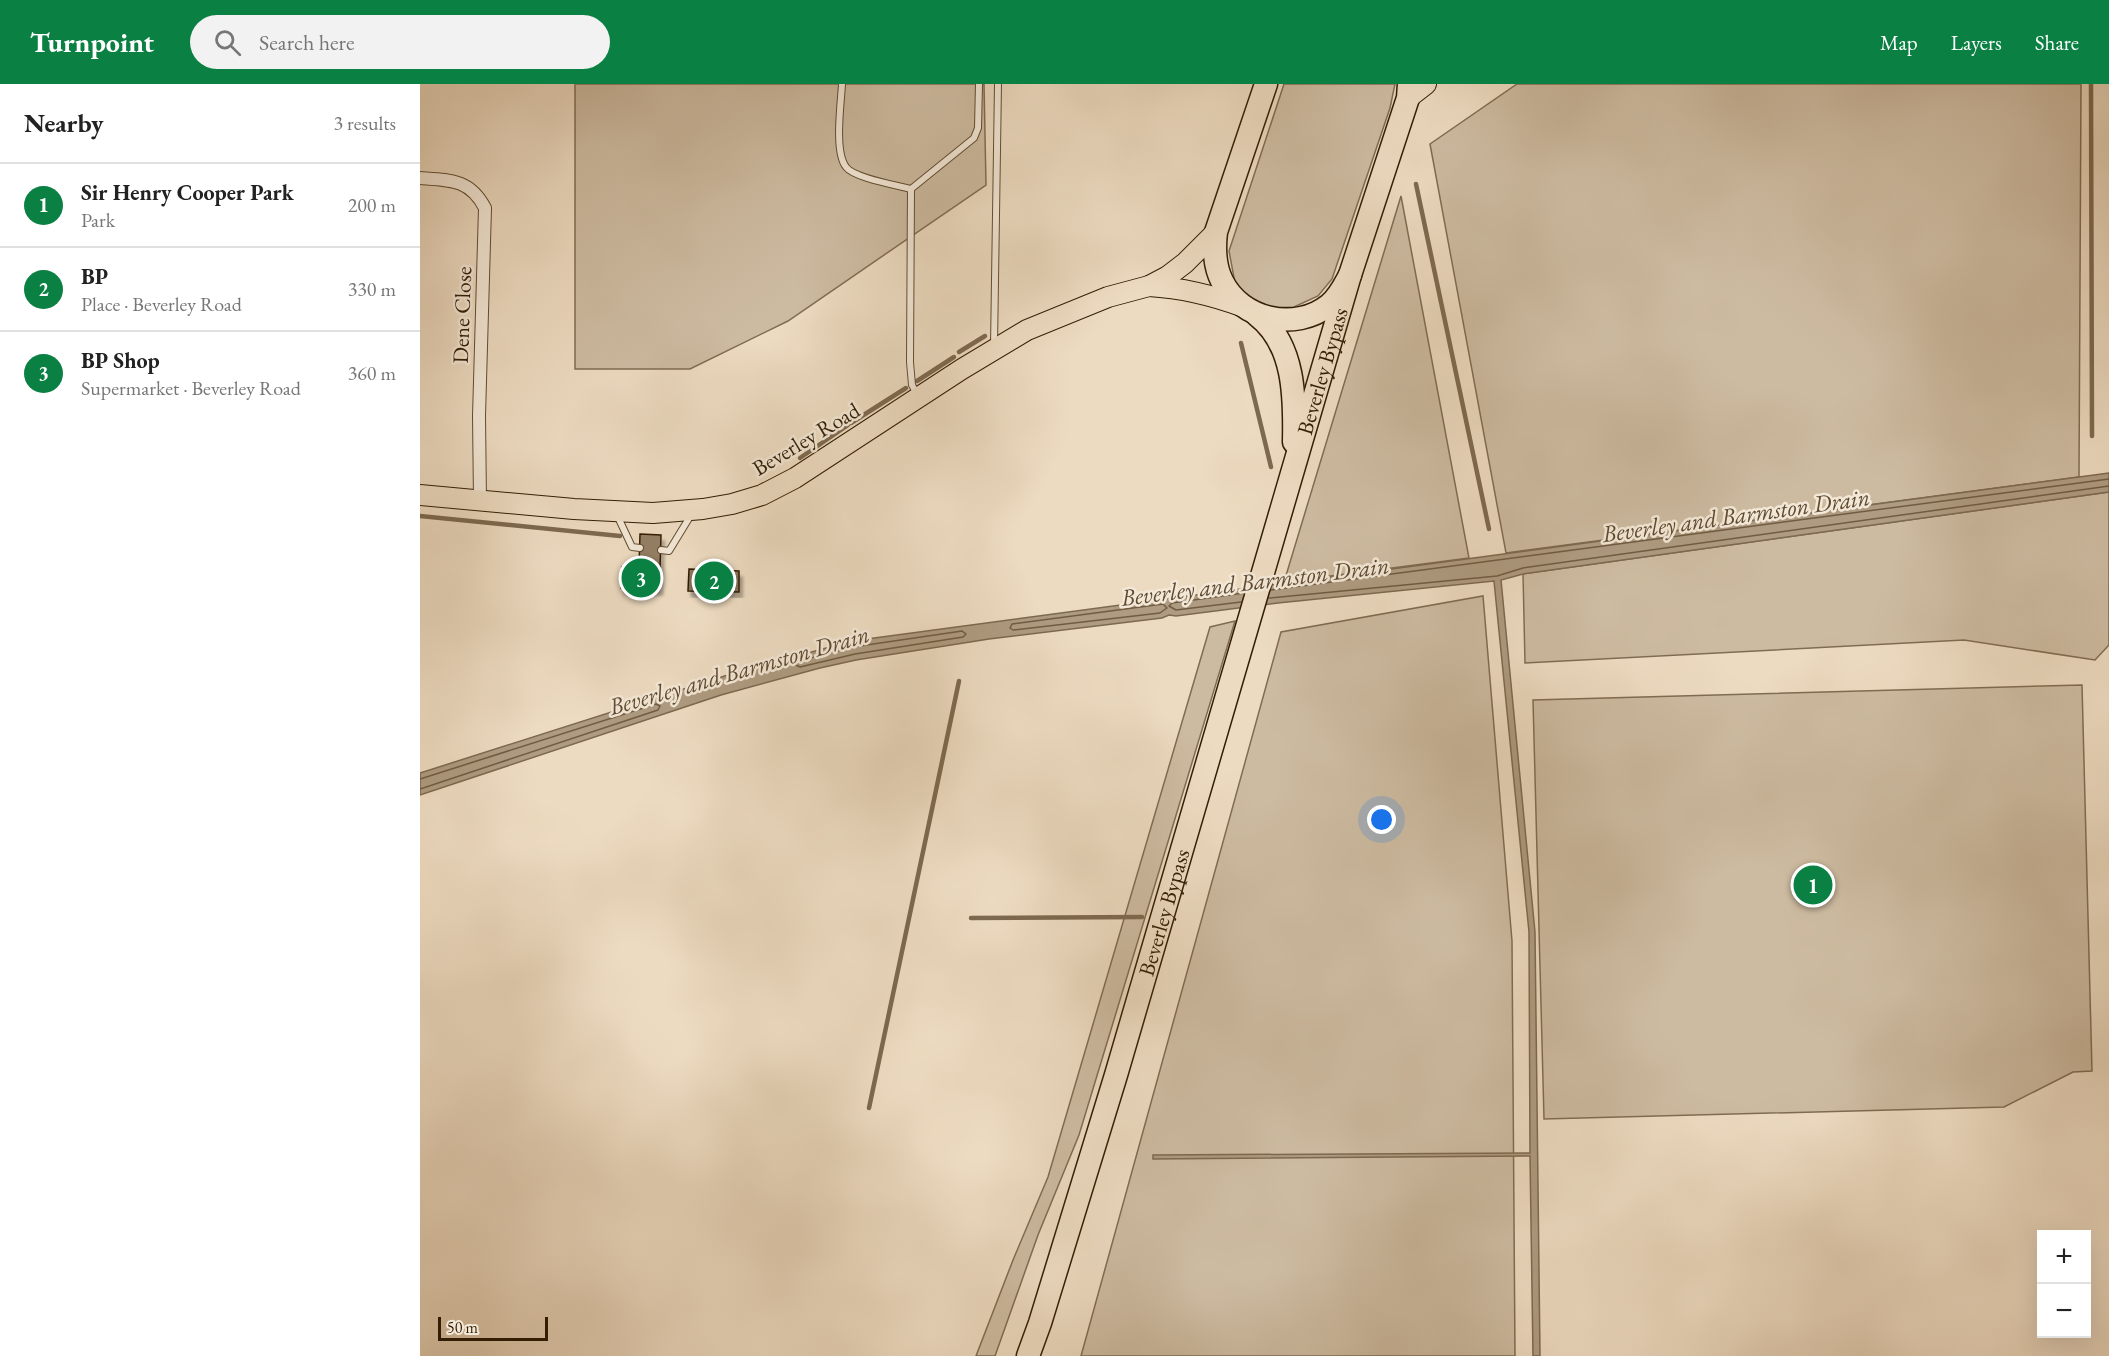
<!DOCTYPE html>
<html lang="en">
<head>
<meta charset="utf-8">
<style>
  :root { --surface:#fff; --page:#f2f2f2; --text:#222; --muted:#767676; --line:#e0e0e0; --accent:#0b8043 }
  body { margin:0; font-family:"EB Garamond",serif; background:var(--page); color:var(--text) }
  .controls { position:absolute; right:18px; bottom:18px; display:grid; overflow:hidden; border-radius:0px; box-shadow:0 6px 24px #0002 }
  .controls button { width:54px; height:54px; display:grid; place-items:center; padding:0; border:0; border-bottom:2px solid var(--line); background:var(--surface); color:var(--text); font:30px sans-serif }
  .scale { position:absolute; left:18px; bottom:15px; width:110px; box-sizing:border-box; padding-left:6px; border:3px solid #331e04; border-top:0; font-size:16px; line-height:21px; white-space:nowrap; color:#331e04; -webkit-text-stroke:4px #f3e8d7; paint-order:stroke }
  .you { position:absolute; left:962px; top:736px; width:21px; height:21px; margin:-15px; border:4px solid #fff; border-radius:50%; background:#1a73e8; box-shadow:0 0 0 9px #1a73e833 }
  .badge { display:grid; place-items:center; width:39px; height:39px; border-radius:50%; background:var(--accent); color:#fff; font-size:20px; font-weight:700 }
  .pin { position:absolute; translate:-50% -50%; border:3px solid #fff; box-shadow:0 2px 6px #0006 }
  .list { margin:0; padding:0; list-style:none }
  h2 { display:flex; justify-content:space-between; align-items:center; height:78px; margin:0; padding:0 24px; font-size:26px }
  h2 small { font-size:20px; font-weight:400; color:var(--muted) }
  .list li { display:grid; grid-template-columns:39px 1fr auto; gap:18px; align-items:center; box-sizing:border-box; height:84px; padding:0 24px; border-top:2px solid var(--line) }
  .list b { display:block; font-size:22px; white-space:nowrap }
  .list p { margin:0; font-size:20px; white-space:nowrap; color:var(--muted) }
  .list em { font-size:20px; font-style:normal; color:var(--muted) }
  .icon { flex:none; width:33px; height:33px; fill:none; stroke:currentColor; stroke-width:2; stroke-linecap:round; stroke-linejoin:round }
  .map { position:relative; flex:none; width:1689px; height:1272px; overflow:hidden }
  header { display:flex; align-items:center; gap:36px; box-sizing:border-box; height:84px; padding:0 30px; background:var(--accent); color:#fff }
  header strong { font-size:28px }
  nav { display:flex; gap:33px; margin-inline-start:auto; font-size:21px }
  .search { width:420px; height:54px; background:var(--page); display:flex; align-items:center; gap:15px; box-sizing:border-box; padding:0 21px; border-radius:33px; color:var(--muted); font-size:22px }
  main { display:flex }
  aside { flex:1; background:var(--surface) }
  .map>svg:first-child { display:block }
  .green { fill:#cdbba1; stroke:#806c52; stroke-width:1.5 }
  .water { fill:#ae9b81; stroke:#7d694f; stroke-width:1.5 }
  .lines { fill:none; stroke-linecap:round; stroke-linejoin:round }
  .shore { stroke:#705c42; stroke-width:1.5 }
  .stream { stroke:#7d694f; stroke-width:4.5 }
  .building { fill:#948066; stroke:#331e04; stroke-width:1.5; filter:url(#shadow) }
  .lane-casing { stroke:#624d33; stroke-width:8 }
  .street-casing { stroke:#624d33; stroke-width:14 }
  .primary-casing { stroke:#331e04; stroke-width:22 }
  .highway-casing { stroke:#331e04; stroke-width:25 }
  .lane { stroke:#f3e8d7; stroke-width:6 }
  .street { stroke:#f3e8d7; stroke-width:12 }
  .primary { stroke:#eddbc1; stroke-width:20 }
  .highway { stroke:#eddbc1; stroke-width:22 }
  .labels { text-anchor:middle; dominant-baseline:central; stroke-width:5; stroke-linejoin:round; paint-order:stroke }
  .street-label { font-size:22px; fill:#331e04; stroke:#f3e8d7 }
  .water-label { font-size:24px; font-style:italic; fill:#5e4a30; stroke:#f3e8d7 }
</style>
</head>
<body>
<header>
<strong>Turnpoint</strong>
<div class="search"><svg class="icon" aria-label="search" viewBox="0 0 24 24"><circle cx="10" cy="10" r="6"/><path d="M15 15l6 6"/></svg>Search here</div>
<nav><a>Map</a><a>Layers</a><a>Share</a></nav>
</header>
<main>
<aside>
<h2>Nearby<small>3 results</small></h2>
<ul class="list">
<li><span class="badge">1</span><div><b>Sir Henry Cooper Park</b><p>Park</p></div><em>200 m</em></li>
<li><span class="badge">2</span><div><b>BP</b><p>Place · Beverley Road</p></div><em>330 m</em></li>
<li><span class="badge">3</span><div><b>BP Shop</b><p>Supermarket · Beverley Road</p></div><em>360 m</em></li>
</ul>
</aside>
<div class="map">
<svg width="1689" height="1272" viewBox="0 0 1689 1272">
  <defs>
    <filter id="shadow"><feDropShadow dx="3.5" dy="6" stdDeviation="1.5" flood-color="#0004"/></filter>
  </defs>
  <rect width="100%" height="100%" fill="#eddbc1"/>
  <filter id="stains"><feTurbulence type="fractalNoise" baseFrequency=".00333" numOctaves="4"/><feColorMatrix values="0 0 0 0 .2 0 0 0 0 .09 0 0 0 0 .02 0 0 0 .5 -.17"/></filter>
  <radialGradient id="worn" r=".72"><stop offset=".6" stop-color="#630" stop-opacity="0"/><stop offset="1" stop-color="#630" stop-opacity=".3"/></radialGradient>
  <g class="green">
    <path d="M155 0H564L566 101 368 237 270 285H155Z"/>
    <path d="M864 0H975L970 24 912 195 898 212 874 223 852 224 830 215 815 199 809 167Z"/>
    <path d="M1097 0H1661L1659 393 1086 469 1010 60Z"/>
    <path d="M981 112 1049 474 864 498Z"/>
    <path d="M1689 408V561L1675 576 1544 556 1105 579 1103 490Z"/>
    <path d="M1063 512 1092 857 1095 1272H661L861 548Z"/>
    <path d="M815 537 659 1051 618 1151 575 1272H556L593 1176 628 1093 790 543Z"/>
    <path d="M1662 601 1672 987 1653 988 1584 1023 1124 1035 1113 616Z"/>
  </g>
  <path class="water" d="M1689 389V408L1103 490 1081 496 1115 848 1120 1272H1113L1110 1072 733 1075V1071L1110 1069 1109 848 1074 497 858 519 756 532 749 531 742 534 569 555 436 576 400 584 301 611 0 711V689L314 589 432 557Z"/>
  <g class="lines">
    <g class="shore">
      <path d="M851 506 1689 395"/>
      <path d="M849 514 1077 492 1103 484 1689 402"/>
      <path d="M821 518 756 526 749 522 752 519 824 509"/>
      <path d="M743 520 747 524 740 529 593 546 590 544 592 540Z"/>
      <path d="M542 547 546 550 543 553 435 570 380 583 376 581 378 577 433 563Z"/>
      <path d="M0 695 236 620 240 622 238 626 0 705"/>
    </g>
    <g class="stream">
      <path d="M1671 0 1672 352"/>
      <path d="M996 100 1069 445"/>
      <path d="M821 259 851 383"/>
      <path d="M539 268 565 252"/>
      <path d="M497 297 534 273"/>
      <path d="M431 339 486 304"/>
      <path d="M380 374 428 341"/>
      <path d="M0 432 200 452"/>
      <path d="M551 834 722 833"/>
      <path d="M449 1024 539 597"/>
    </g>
  </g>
  <g class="building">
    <path d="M220 450 241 451 240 484 219 483Z"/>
    <path d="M202 483 240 484 239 505 201 504Z"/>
    <path d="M269 485 319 487V508L268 507Z"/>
  </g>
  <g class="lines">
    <g class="lane-casing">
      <g id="lane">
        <path d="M422 0C421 19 414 68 426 83 434 94 476 101 491 105"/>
        <path d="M491 105 490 278 492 301 497 310"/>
        <path d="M491 105 554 54 558 44 559 0"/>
        <path d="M574 262 578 0"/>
        <path d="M197 431 212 463 220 464"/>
        <path d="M241 466 249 467 271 431"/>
      </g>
    </g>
    <g class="street-casing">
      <path id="street" d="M0 94C30 96 50 95 65 124L59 332 60 417"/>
    </g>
    <g class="primary-casing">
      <g id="primary">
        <path d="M988 14 1006 0"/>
        <path d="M729 202C763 204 792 211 824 223"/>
        <path d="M0 411 154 425 233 429 283 425 312 420 342 411 375 394 542 285 607 246 688 213 729 202 748 192 765 179 796 148"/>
      </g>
    </g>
    <g class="highway-casing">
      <g id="highway">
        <path d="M846 0 796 148C794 165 794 181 802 197 821 236 875 248 909 221 919 213 924 202 930 191L988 14 989 0"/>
        <path d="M837 231C875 260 875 314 874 358"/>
        <path id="s1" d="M608 1272 620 1239 696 991 930 191"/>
      </g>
    </g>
    <use href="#lane" class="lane"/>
    <use href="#street" class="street"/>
    <use href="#primary" class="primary"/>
    <use href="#highway" class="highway"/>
  </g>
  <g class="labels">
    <g class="street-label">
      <text transform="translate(42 231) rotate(-88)">Dene Close</text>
      <text stroke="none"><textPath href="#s1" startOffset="1028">Beverley Bypass</textPath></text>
      <text transform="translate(386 355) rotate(-31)">Beverley Road</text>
      <text stroke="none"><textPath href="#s1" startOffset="464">Beverley Bypass</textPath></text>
    </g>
    <g class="water-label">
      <text transform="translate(1316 431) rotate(-8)">Beverley and Barmston Drain</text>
      <text transform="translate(835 497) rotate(-7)">Beverley and Barmston Drain</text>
      <text transform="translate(319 586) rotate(-16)">Beverley and Barmston Drain</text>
    </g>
  </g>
  <rect width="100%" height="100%" filter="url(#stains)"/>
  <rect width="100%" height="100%" fill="url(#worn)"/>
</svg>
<div class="controls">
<button>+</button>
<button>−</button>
</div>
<div class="scale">50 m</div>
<div class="you"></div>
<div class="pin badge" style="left:1393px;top:801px">1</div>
<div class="pin badge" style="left:294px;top:497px">2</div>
<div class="pin badge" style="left:221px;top:494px">3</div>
</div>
</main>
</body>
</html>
